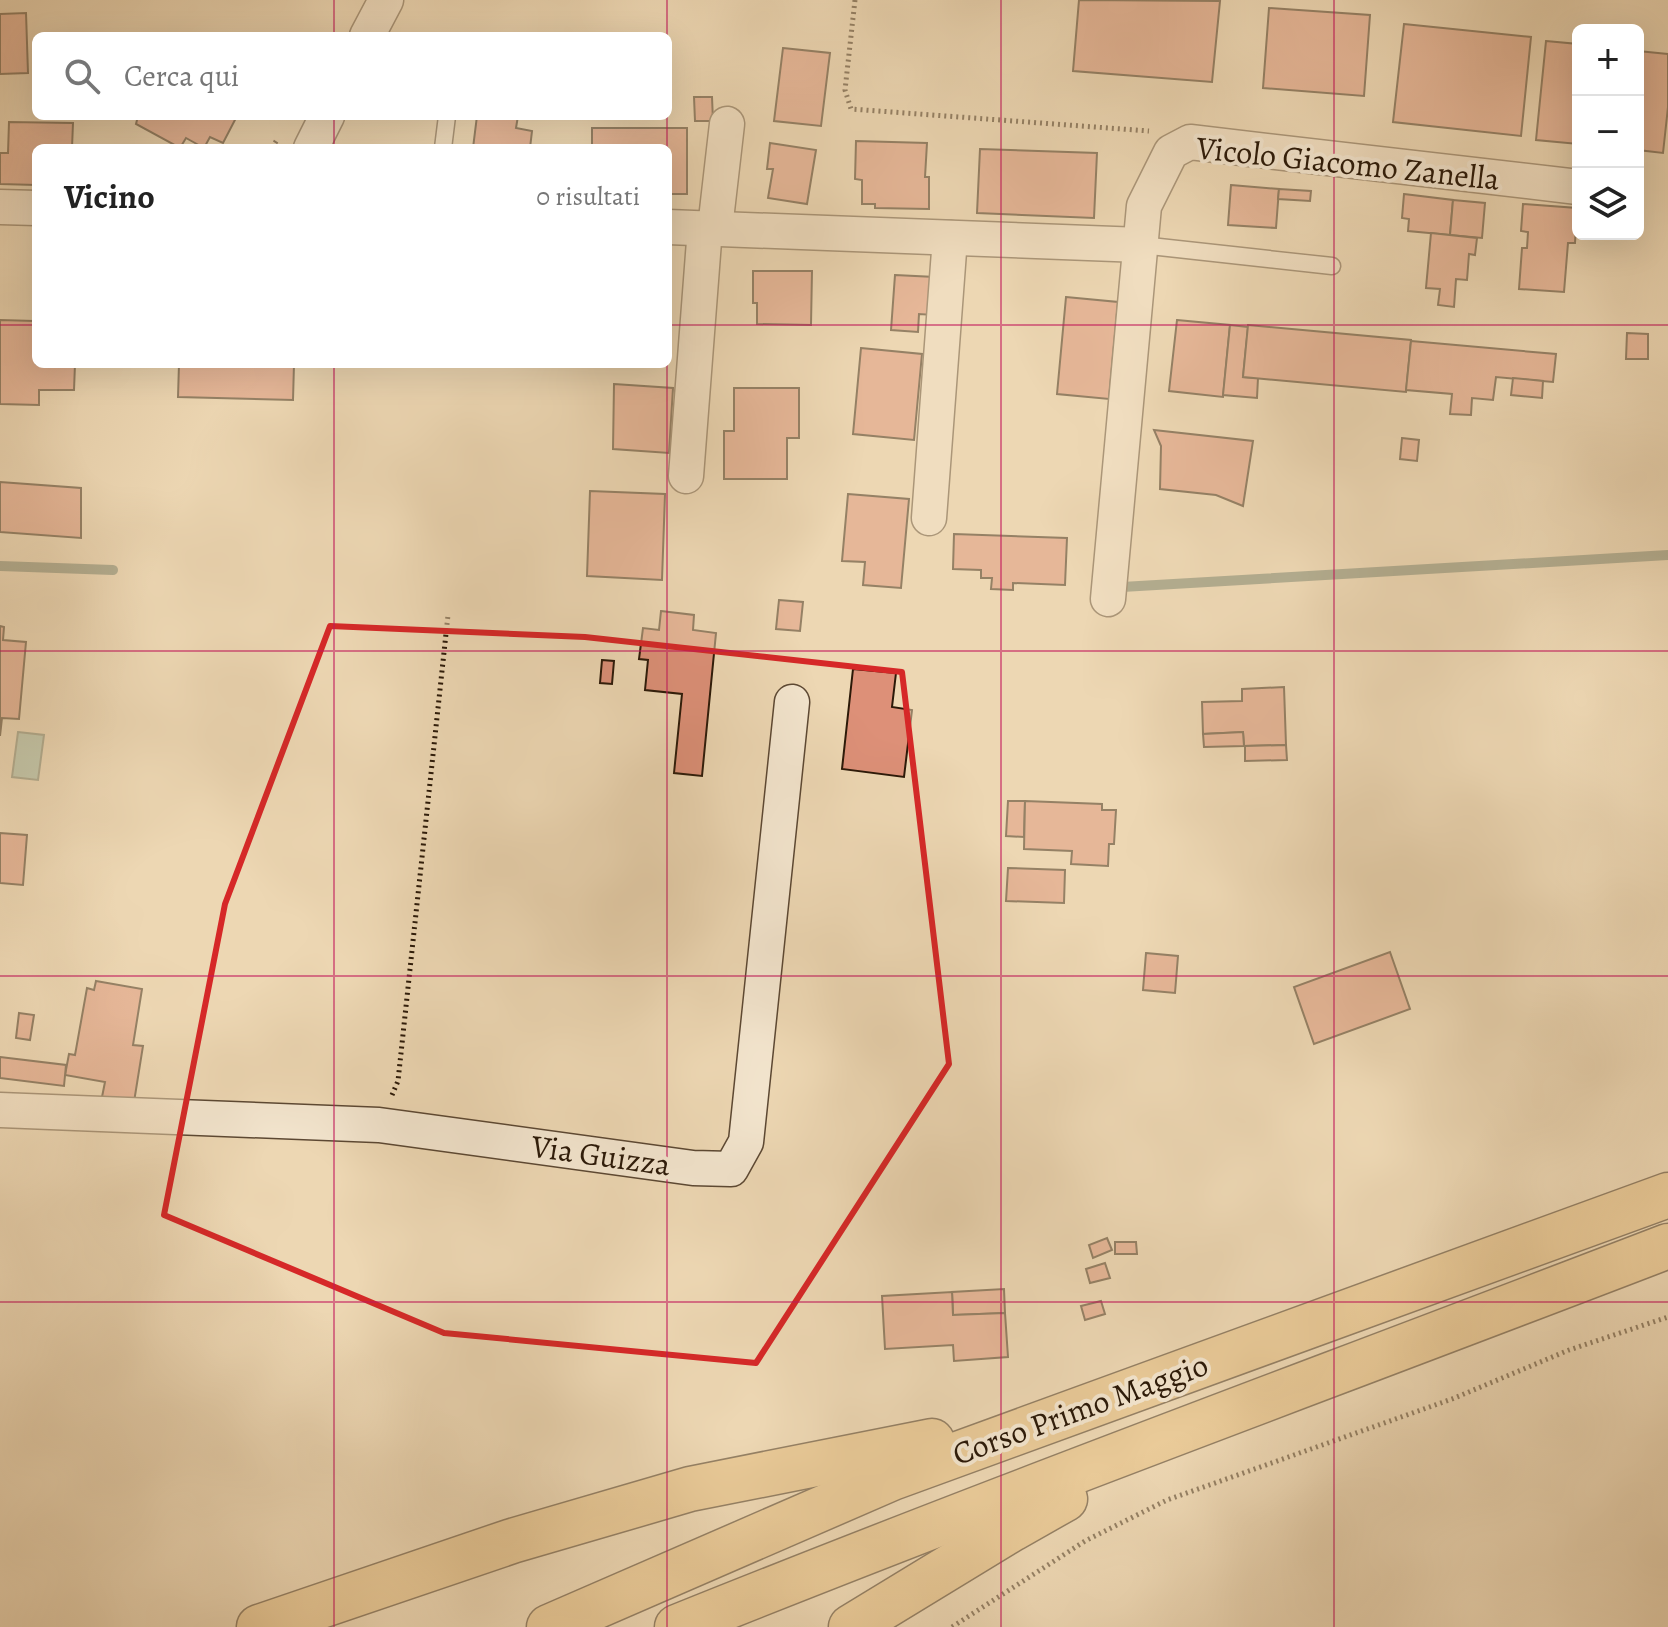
<!DOCTYPE html>
<html lang="it">
<head>
<meta charset="utf-8">
<style>
  :root { --surface:#fff; --page:#f6f6f6; --text:#222; --muted:#767676; --line:#e0e0e0 }
  body { margin:0; font-family:Alegreya,serif; background:var(--page); color:var(--text) }
  .controls { position:absolute; right:24px; top:24px; display:grid; overflow:hidden; border-radius:12px; box-shadow:0 8px 32px #0002 }
  .controls button { width:72px; height:72px; display:grid; place-items:center; padding:0; border:0; border-bottom:2px solid var(--line); background:var(--surface); color:var(--text); font:40px sans-serif }
  .list { margin:0; padding:0; list-style:none }
  h2 { display:flex; justify-content:space-between; align-items:center; height:104px; margin:0; padding:0 32px; font-size:34px }
  h2 small { font-size:26px; font-weight:400; color:var(--muted) }
  .icon { flex:none; width:44px; height:44px; fill:none; stroke:currentColor; stroke-width:2; stroke-linecap:round; stroke-linejoin:round }
  .map { position:relative; flex:none; width:1668px; height:1627px; overflow:hidden }
  .search { position:absolute; background:var(--surface); box-shadow:0 8px 32px #0002; left:32px; top:32px; width:640px; height:88px; display:flex; align-items:center; gap:20px; box-sizing:border-box; padding:0 28px; border-radius:12px; color:var(--muted); font-size:30px }
  .panel { position:absolute; background:var(--surface); box-shadow:0 8px 32px #0002; left:32px; top:144px; width:640px; height:224px; border-radius:12px }
  .map>svg:first-child { display:block }
  .water { fill:#9abaa6; stroke:#6e7a67; stroke-width:2 }
  .lines { fill:none; stroke-linecap:round; stroke-linejoin:round }
  .stream { stroke:#6e7a67; stroke-width:10 }
  .building { fill:#dd9078; stroke:#2b1908; stroke-width:2 }
  .lane-casing { stroke:#5c4833; stroke-width:19 }
  .street-casing { stroke:#5c4833; stroke-width:37 }
  .highway-casing { stroke:#2b1908; stroke-width:47 }
  .path { stroke:#2b1908; stroke-width:5; stroke-dasharray:2 4; stroke-linecap:butt }
  .lane { stroke:#f3e5ce; stroke-width:16 }
  .street { stroke:#f3e5ce; stroke-width:34 }
  .highway { stroke:#e6bc7a; stroke-width:44 }
  .marked { fill:none; stroke:#d62828; stroke-width:6; stroke-linejoin:round }
  .grid { fill:none; stroke:#c2185b; stroke-width:2; stroke-opacity:0.55 }
  .labels { text-anchor:middle; dominant-baseline:central; stroke-width:8; stroke-linejoin:round; paint-order:stroke }
  .street-label { font-size:32px; fill:#2b1908; stroke:#f3e5ce }
</style>
</head>
<body>
<div class="map">
<svg width="1668" height="1627" viewBox="0 0 1668 1627">
  <rect width="100%" height="100%" fill="#edd7b3"/>
  <filter id="stains"><feTurbulence type="fractalNoise" baseFrequency=".0025" numOctaves="4"/><feColorMatrix values="0 0 0 0 .2 0 0 0 0 .09 0 0 0 0 .02 0 0 0 .5 -.17"/></filter>
  <radialGradient id="worn" r=".72"><stop offset=".6" stop-color="#630" stop-opacity="0"/><stop offset="1" stop-color="#630" stop-opacity=".3"/></radialGradient>
  <path class="water" d="M18 732 44 735 38 780 12 777Z"/>
  <g class="lines">
    <g class="stream">
      <path d="M0 566 113 570"/>
      <path d="M1122 587 1668 555"/>
    </g>
  </g>
  <g class="building">
    <path d="M1079 0 1220 1 1212 82 1073 71Z"/>
    <path d="M1269 8 1370 15 1364 96 1263 88Z"/>
    <path d="M26 13 28 73 0 74V14Z"/>
    <path d="M1404 24 1531 37 1521 136 1393 122Z"/>
    <path d="M1546 41 1578 44V144L1536 140Z"/>
    <path d="M783 48 830 53 821 126 774 121Z"/>
    <path d="M1638 51 1668 54V107L1663 153 1638 150Z"/>
    <path d="M694 97H712L713 121H695Z"/>
    <path d="M138 116H237L223 143 210 137 204 148 186 138 180 148 136 124Z"/>
    <path d="M477 116H518L516 128 532 131 530 148H473Z"/>
    <path d="M9 122 73 123 72 148H36V185L0 184V153H8Z"/>
    <path d="M592 128H687V194H668V148H592Z"/>
    <path d="M856 141 927 143 925 177H929V209L875 208V204H862V180L855 179Z"/>
    <path d="M770 143 816 150 807 204 768 198 773 169H767Z"/>
    <path d="M980 149 1097 153 1094 218 977 213Z"/>
    <path d="M1231 185 1279 189 1276 228 1228 225Z"/>
    <path d="M1279 189 1311 191 1310 201 1278 199Z"/>
    <path d="M1404 194 1453 200 1450 235 1408 231 1409 219 1402 218Z"/>
    <path d="M1453 200 1485 203 1482 238 1450 235Z"/>
    <path d="M1523 204 1577 208 1575 243H1568L1564 292 1519 289 1522 248H1527L1528 232 1521 231Z"/>
    <path d="M1431 233 1477 238 1475 255 1469 254 1467 280 1456 279 1454 307 1438 305 1440 289 1426 288Z"/>
    <path d="M753 271H812L811 325 757 324V303H753Z"/>
    <path d="M895 275 935 277 933 315 919 314 918 332 891 330Z"/>
    <path d="M34 291 36 364H75L74 390H39V405L0 404V320L34 321Z"/>
    <path d="M1066 297 1118 302 1109 399 1057 394Z"/>
    <path d="M1177 320 1230 325 1223 397 1169 391Z"/>
    <path d="M1230 325 1248 327 1243 377 1258 378 1257 398 1223 395Z"/>
    <path d="M1248 325 1411 340 1406 392 1243 377Z"/>
    <path d="M1627 333 1648 334V359H1626Z"/>
    <path d="M1411 341 1556 354 1553 382 1496 377 1493 400 1472 398 1471 415 1450 414 1452 394 1406 390Z"/>
    <path d="M861 348 922 354 914 440 853 434Z"/>
    <path d="M179 364H294L293 400 178 397Z"/>
    <path d="M1513 378 1543 381 1542 398 1511 395Z"/>
    <path d="M614 384 673 388 669 453 613 449Z"/>
    <path d="M734 388H799V438H787V479H724V431H734Z"/>
    <path d="M1154 430 1253 441 1243 506 1216 495 1160 489 1161 446Z"/>
    <path d="M1402 438 1419 440 1417 461 1400 459Z"/>
    <path d="M0 482 81 488V538L0 532Z"/>
    <path d="M590 491 665 494 662 580 587 576Z"/>
    <path d="M848 494 909 499 901 588 863 585 865 562 842 561Z"/>
    <path d="M954 534 1067 538 1065 585 1013 583V590L991 589 992 578H981V570L953 569Z"/>
    <path d="M779 600 803 602 800 631 776 629Z"/>
    <path d="M661 611 694 615 693 630 716 633 702 776 674 773 682 694 645 690 648 660 639 659 643 628 659 630Z"/>
    <path d="M0 626 4 627 3 640 26 642 19 719 2 718 0 736Z"/>
    <path d="M602 660 614 661 612 684 600 683Z"/>
    <path d="M853 669 896 673 892 707 912 710 904 777 842 769Z"/>
    <path d="M1284 687 1286 745 1244 746 1243 732 1203 734 1202 702 1242 701V689Z"/>
    <path d="M1243 732 1244 746 1204 747 1203 734Z"/>
    <path d="M1286 745 1287 760 1245 761V746Z"/>
    <path d="M1008 801H1025L1024 837 1006 836Z"/>
    <path d="M1025 801 1102 804V810H1116L1114 844H1109L1108 866 1071 864 1072 851 1024 849Z"/>
    <path d="M0 833 27 835 23 885 0 883Z"/>
    <path d="M1008 868 1065 870 1064 903 1006 901Z"/>
    <path d="M1390 952 1410 1009 1314 1044 1294 987Z"/>
    <path d="M1146 953 1178 956 1175 993 1143 990Z"/>
    <path d="M96 981 142 989 133 1045 143 1046 134 1102 102 1097 105 1082 65 1075 69 1054 75 1055 87 988 94 990Z"/>
    <path d="M19 1013 34 1015 30 1040 16 1038Z"/>
    <path d="M0 1057 66 1065 64 1086 0 1078Z"/>
    <path d="M1107 1238 1112 1250 1093 1258 1089 1245Z"/>
    <path d="M1115 1242H1136L1137 1254H1115Z"/>
    <path d="M1105 1263 1110 1278 1090 1283 1086 1269Z"/>
    <path d="M1004 1289 1005 1313 953 1315 952 1292Z"/>
    <path d="M952 1292 953 1315 1005 1313 1008 1357 954 1361 953 1345 885 1349 882 1296Z"/>
    <path d="M1101 1301 1105 1314 1085 1320 1081 1306Z"/>
  </g>
  <g class="lines">
    <g class="lane-casing">
      <g id="lane">
        <path d="M443 148 447 116"/>
        <path d="M1141 245 1332 266"/>
      </g>
    </g>
    <g class="street-casing">
      <g id="street">
        <path d="M367 36 386 0"/>
        <path d="M311 148 327 116"/>
        <path d="M0 207 36 208"/>
        <path d="M668 227 1141 245"/>
        <path d="M715 228 727 124"/>
        <path d="M686 476 705 228"/>
        <path d="M929 518 950 238"/>
        <path d="M1108 599 1144 206 1171 152 1190 142 1578 187"/>
        <path d="M0 1110 379 1125 693 1168 731 1169 746 1142 792 702"/>
      </g>
    </g>
    <g class="highway-casing">
      <g id="highway">
        <path d="M259 1627 512 1541 690 1489 932 1441"/>
        <path d="M549 1627 892 1478 1668 1195"/>
        <path d="M677 1627C1005 1495 1338 1373 1668 1246"/>
        <path d="M851 1627 1012 1529 1065 1499"/>
      </g>
    </g>
    <g class="path">
      <path d="M855 0 845 90 851 109 1149 131"/>
      <path d="M272 148 278 138"/>
      <path d="M392 1095 398 1081 448 615"/>
      <path d="M952 1627 1085 1541 1167 1500 1452 1399 1569 1350 1668 1317"/>
    </g>
    <use href="#lane" class="lane"/>
    <use href="#street" class="street"/>
    <use href="#highway" class="highway"/>
  </g>
  <path d="M0 0H1668V1627H0ZM330 626 585 637 902 672 949 1064 756 1363 444 1333 164 1215 225 904Z" fill="#edd7b3" fill-opacity=".55" fill-rule="evenodd"/>
  <path class="marked" d="M330 626 585 637 902 672 949 1064 756 1363 444 1333 164 1215 225 904Z"/>
  <path class="grid" d="M334 0V36M667 0V36M1001 0V1627M1334 0V1627M334 116V148M667 116V148M0 325H36M668 325H1668M334 364V1627M667 364V1627M0 651H1668M0 976H1668M0 1302H1668"/>
  <g class="labels">
    <g class="street-label">
      <text transform="translate(1348 163) rotate(6)">Vicolo Giacomo Zanella</text>
      <text transform="translate(601 1155) rotate(8)">Via Guizza</text>
      <text transform="translate(1080 1409) rotate(-20)">Corso Primo Maggio</text>
    </g>
  </g>
  <rect width="100%" height="100%" filter="url(#stains)"/>
  <rect width="100%" height="100%" fill="url(#worn)"/>
</svg>
<div class="controls">
<button>+</button>
<button>−</button>
<button><svg class="icon" aria-label="layers" viewBox="0 0 24 24"><path d="M12 4l9 5-9 5-9-5zM3 14l9 5 9-5"/></svg></button>
</div>
<div class="search"><svg class="icon" aria-label="search" viewBox="0 0 24 24"><circle cx="10" cy="10" r="6"/><path d="M15 15l6 6"/></svg>Cerca qui</div>
<section class="panel">
<h2>Vicino<small>0 risultati</small></h2>
<ul class="list">
</ul>
</section>
</div>
</body>
</html>
